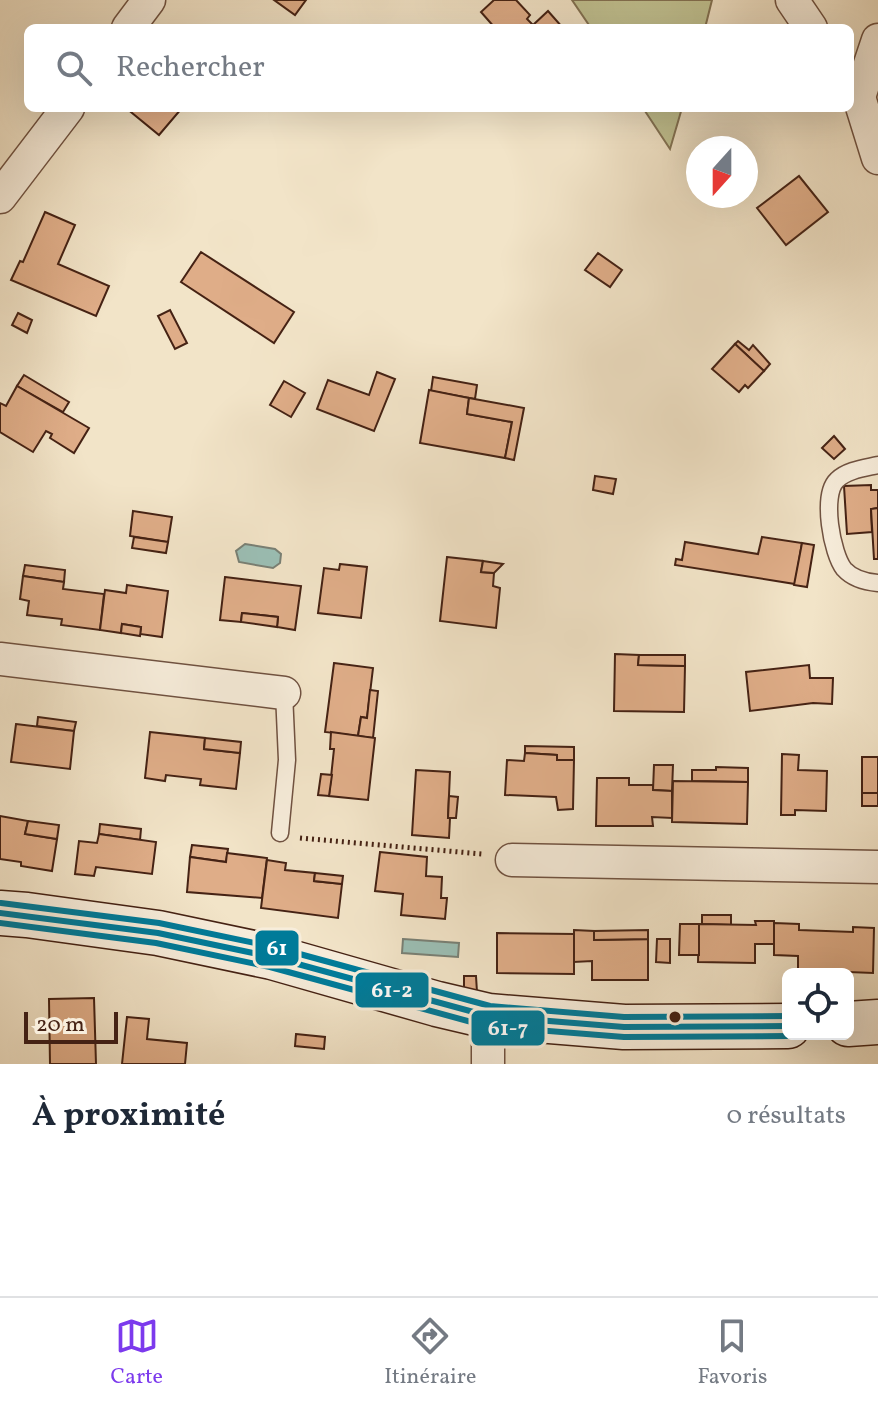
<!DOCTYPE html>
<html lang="fr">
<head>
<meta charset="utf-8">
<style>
  :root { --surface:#fff; --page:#f6f6f7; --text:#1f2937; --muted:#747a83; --line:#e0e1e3; --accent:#7c3aed }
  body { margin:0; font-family:Vollkorn,serif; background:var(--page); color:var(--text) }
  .controls { position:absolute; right:24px; bottom:24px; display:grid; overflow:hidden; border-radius:12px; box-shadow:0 8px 32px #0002 }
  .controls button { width:72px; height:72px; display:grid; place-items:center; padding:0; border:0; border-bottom:2px solid var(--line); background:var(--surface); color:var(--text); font:40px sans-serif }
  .compass { position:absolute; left:686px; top:136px; width:72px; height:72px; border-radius:50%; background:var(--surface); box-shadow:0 8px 32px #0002; rotate:201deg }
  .scale { position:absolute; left:24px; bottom:20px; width:94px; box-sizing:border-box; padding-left:8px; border:4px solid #452214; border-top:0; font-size:22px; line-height:28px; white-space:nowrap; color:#452214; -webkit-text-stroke:6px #f7eddb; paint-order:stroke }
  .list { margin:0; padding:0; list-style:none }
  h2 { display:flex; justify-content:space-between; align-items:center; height:104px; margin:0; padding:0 32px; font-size:34px }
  h2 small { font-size:26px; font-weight:400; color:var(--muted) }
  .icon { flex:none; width:44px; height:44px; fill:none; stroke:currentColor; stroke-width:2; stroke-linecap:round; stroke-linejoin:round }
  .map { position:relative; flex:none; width:878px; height:1064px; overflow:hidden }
  .search { position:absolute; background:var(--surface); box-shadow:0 8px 32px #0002; left:24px; right:24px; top:24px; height:88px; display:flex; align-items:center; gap:20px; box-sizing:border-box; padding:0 28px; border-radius:12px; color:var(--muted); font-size:30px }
  .sheet { height:232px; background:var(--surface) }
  nav { display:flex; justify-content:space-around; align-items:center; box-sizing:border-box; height:112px; border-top:2px solid var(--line); background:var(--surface); font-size:22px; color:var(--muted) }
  nav a { display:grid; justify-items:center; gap:4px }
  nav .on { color:var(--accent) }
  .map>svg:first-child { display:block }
  .green { fill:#c1c292; stroke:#837253; stroke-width:2 }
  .water { fill:#9bbfb5; stroke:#798075; stroke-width:2 }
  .building { fill:#dfad88; stroke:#452214; stroke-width:2 }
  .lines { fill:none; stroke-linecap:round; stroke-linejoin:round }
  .lane-casing { stroke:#705241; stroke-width:19 }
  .street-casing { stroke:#705241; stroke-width:35 }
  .secondary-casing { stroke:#452214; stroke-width:47 }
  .path { stroke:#452214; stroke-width:5; stroke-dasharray:2 4; stroke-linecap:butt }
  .lane { stroke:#f7eddb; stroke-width:16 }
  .street { stroke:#f7eddb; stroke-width:32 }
  .secondary { stroke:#f7eddb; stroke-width:44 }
  .bus-1-casing { stroke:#f7eddb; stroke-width:12 }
  .bus-2-casing { stroke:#f7eddb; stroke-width:12 }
  .bus-3-casing { stroke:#f7eddb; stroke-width:12 }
  .bus-1 { stroke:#007b99; stroke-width:6 }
  .bus-2 { stroke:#007b99; stroke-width:6 }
  .bus-3 { stroke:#007b99; stroke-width:6 }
  .bus-dot { fill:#452214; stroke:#f7eddb; stroke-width:3 }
  .line-badge { stroke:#f7eddb; stroke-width:3 }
  .badge-label { font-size:22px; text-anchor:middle; font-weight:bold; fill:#fff }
</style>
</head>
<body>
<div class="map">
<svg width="878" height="1064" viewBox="0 0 878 1064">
  <rect width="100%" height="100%" fill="#f2e4c8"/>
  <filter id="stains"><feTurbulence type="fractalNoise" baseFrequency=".0025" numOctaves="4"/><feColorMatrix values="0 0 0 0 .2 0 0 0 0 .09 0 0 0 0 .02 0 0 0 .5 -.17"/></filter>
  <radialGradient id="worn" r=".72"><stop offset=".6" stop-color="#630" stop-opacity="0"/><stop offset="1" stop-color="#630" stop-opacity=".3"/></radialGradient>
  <g class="green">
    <path d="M572 0H712L705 28H591Z"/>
    <path d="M643 108H682L670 149Z"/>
  </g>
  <g class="water">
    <path d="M245 544 275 549 281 554 280 563 273 568 239 562 236 551Z"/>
    <path d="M403 939 459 943 458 957 402 953Z"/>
  </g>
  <g class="building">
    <path d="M274 0H306L295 15Z"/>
    <path d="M494 0H516L530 15 527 19 533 25 548 11 563 28H495L481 12Z"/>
    <path d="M126 108H182L159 135Z"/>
    <path d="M799 176 828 212 786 245 757 208Z"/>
    <path d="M45 212 75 225 58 264 109 286 96 316 11 280 20 261 23 262Z"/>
    <path d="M201 252 294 312 274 343 181 282Z"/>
    <path d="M598 253 622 270 610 287 585 270Z"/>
    <path d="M170 310 187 343 175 349 158 316Z"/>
    <path d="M18 313 32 320 27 333 12 325Z"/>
    <path d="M738 341 749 350 753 345 770 364 764 371 735 344Z"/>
    <path d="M735 344 764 371 748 388 745 385 739 392 712 369Z"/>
    <path d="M377 372 395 379 374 431 317 409 328 380 369 395Z"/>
    <path d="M24 375 69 402 63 412 17 386Z"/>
    <path d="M433 377 477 385 475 399 431 391Z"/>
    <path d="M284 381 305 393 291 417 270 405Z"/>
    <path d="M17 386 89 428 74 453 50 438 52 434 46 431 33 452 0 432V403L6 406Z"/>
    <path d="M429 390 469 398 467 414 512 422 505 458 420 443Z"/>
    <path d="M469 398 524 408 514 460 505 458 512 422 467 414Z"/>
    <path d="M834 436 845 449 834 459 822 448Z"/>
    <path d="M595 476 616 479 613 494 593 490Z"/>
    <path d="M871 485V490H878V508L871 509 872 532 847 534 844 486Z"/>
    <path d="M878 508V559H874L871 509Z"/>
    <path d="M133 511 172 517 168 542 130 536Z"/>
    <path d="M134 537 168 542 166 553 132 548Z"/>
    <path d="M762 537 802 543 795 584 675 565 676 559 682 560 685 542 758 554Z"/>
    <path d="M802 543 814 545 807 587 794 585Z"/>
    <path d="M447 557 483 561 481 572 494 573 493 586 500 588 496 628 440 621Z"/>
    <path d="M483 561 503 564 494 573 481 572Z"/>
    <path d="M340 564 367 567 361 618 318 613 324 568 339 570Z"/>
    <path d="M25 565 65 570 64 582 23 576Z"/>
    <path d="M23 576 64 582 63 589 104 594 100 630 61 625 62 619 27 615 29 601 20 599Z"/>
    <path d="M225 577 301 586 295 630 277 627 278 617 242 613 241 622 220 620Z"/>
    <path d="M127 585 168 591 162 637 140 634 141 627 122 624 121 633 100 630 105 590 126 593Z"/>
    <path d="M242 613 278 617 277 627 241 622Z"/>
    <path d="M122 624 141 627 140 636 121 633Z"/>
    <path d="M615 654 639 655 638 665 685 666 684 712 614 711Z"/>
    <path d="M639 655H685V666L638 665Z"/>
    <path d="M334 663 373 668 367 718 361 717 358 736 325 732Z"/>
    <path d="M809 665 810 678H833L832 704 813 703 750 711 746 672Z"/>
    <path d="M370 690 378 691 373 738 358 736 361 717 367 718Z"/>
    <path d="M38 717 76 722 74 731 37 726Z"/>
    <path d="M16 724 74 731 70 769 11 762Z"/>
    <path d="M150 732 205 738 204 749 240 753 236 789 200 785 201 779 166 775 165 781 145 778Z"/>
    <path d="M331 732 375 738 368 800 329 796 334 749H330Z"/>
    <path d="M205 738 241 742 240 753 204 749Z"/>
    <path d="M525 746 574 747V760H557V755L525 753Z"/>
    <path d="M525 753 557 755V760H574L573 809 558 810 556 797 505 795 507 760 524 761Z"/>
    <path d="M782 754 799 755 798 770 827 771 826 811 795 810V815H781Z"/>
    <rect x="862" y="757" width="16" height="36"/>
    <path d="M654 765H673L672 791 653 790Z"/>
    <path d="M716 767 748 768V782L692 781V770H716Z"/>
    <path d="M416 770 450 772 448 818H450L449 838 412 835Z"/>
    <path d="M321 774 332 775 329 796 318 795Z"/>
    <path d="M597 778H629V785H653V790L672 791V818L652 817 653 826H596Z"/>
    <path d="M673 781 748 782 747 824 672 822Z"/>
    <rect x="862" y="793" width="16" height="13"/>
    <path d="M449 796 458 797 456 818H448Z"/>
    <path d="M0 816 28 821 25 834 57 839 52 871 21 866V862L0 859Z"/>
    <path d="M28 821 59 825 57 839 25 834Z"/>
    <path d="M100 824 141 829 140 840 99 834Z"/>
    <path d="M99 834 156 842 152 874 96 867 94 876 75 874 79 841 97 843Z"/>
    <path d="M192 845 228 849 226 862 190 857Z"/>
    <path d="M380 852 427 857 426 876 442 877 441 898H447L445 919 401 915 403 894 375 891Z"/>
    <path d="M227 853 267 858 262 898 187 892 190 857 226 862Z"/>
    <path d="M267 860 286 863 285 870 315 873 314 881 342 884 338 918 261 908Z"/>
    <path d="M315 873 343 876 342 884 314 881Z"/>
    <path d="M702 915H731V925L702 924Z"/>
    <path d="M755 921H774V944H755V963L698 962 699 924 756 925Z"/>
    <path d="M774 923 799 924V930L853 932V927L874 928 873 973 798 970V956L774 955Z"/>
    <path d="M680 924H699V955H679Z"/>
    <path d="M574 930 594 931V940L648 939V980H592V961L574 962Z"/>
    <path d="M648 930V939L594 940V931Z"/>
    <path d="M497 933 574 934V974L497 973Z"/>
    <path d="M657 939H670V963L656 962Z"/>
    <path d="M464 976H476L477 992 464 988Z"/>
    <path d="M94 998 96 1064H50L49 999Z"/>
    <path d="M127 1017 149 1019 147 1039 187 1043 185 1064H122Z"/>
    <path d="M296 1034 325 1037 324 1049 295 1046Z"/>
  </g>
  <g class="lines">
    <g class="lane-casing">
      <g id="lane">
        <path d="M878 465C865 468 847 470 837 480 821 495 832 554 844 569 853 579 866 582 878 583"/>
        <path d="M280 833 287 760 284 693"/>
      </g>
    </g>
    <g class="street-casing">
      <g id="street">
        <path d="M792 0 811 28"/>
        <path d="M128 28 149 0"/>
        <path d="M850 84 859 97 878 158"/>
        <path d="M859 97 878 40"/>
        <path d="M0 197 68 108"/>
        <path d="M0 659 284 693"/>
        <path d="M512 860 878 867"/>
        <path d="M488 1016V1064"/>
      </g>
    </g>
    <g class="secondary-casing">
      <g id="secondary">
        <path d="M0 913 27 915 158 933 272 957 437 1004 488 1016 624 1027 788 1026"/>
        <path d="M848 1024 878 1022"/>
      </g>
    </g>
    <path class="path" d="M300 838 482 854"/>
    <use href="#lane" class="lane"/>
    <use href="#street" class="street"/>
    <use href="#secondary" class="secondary"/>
    <g class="bus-1-casing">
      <path id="bus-1" d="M0 913 158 933 272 957 488 1016 624 1027 788 1026"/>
    </g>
    <g class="bus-2-casing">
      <path id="bus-2" d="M0 923 156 943 270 967 486 1026 624 1037 788 1036"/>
    </g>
    <g class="bus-3-casing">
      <path id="bus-3" d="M1 903 159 923 274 947 490 1006 624 1017 788 1016"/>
    </g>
    <use href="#bus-1" class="bus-1"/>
    <use href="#bus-2" class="bus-2"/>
    <use href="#bus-3" class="bus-3"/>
  </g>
  <circle class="bus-dot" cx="675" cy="1017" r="7"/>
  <g class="line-badge">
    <rect x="254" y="929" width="46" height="38" rx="8" fill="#007b99"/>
    <rect x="354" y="971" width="76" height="38" rx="8" fill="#007b99"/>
    <rect x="470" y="1009" width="76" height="38" rx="8" fill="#007b99"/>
  </g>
  <g class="badge-label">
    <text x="277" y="955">61</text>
    <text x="392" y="997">61-2</text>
    <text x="508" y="1035">61-7</text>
  </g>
  <rect width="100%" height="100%" filter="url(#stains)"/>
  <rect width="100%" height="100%" fill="url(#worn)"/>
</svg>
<div class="controls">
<button><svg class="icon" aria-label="locate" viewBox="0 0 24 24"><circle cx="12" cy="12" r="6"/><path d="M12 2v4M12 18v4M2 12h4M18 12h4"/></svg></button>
</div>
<svg class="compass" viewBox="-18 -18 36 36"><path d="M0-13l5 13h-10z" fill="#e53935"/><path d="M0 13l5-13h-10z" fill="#747a83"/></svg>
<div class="scale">20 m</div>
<div class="search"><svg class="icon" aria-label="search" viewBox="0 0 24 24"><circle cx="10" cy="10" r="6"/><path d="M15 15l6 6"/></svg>Rechercher</div>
</div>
<section class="sheet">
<h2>À proximité<small>0 résultats</small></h2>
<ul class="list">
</ul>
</section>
<nav>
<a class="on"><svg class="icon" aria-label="map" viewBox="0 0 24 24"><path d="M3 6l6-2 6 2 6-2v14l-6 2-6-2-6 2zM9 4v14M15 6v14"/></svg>Carte</a>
<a><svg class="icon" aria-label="directions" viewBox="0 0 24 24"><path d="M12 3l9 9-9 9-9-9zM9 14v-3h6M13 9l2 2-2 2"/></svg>Itinéraire</a>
<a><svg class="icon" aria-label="saved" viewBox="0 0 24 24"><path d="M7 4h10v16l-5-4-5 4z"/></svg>Favoris</a>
</nav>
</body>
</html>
